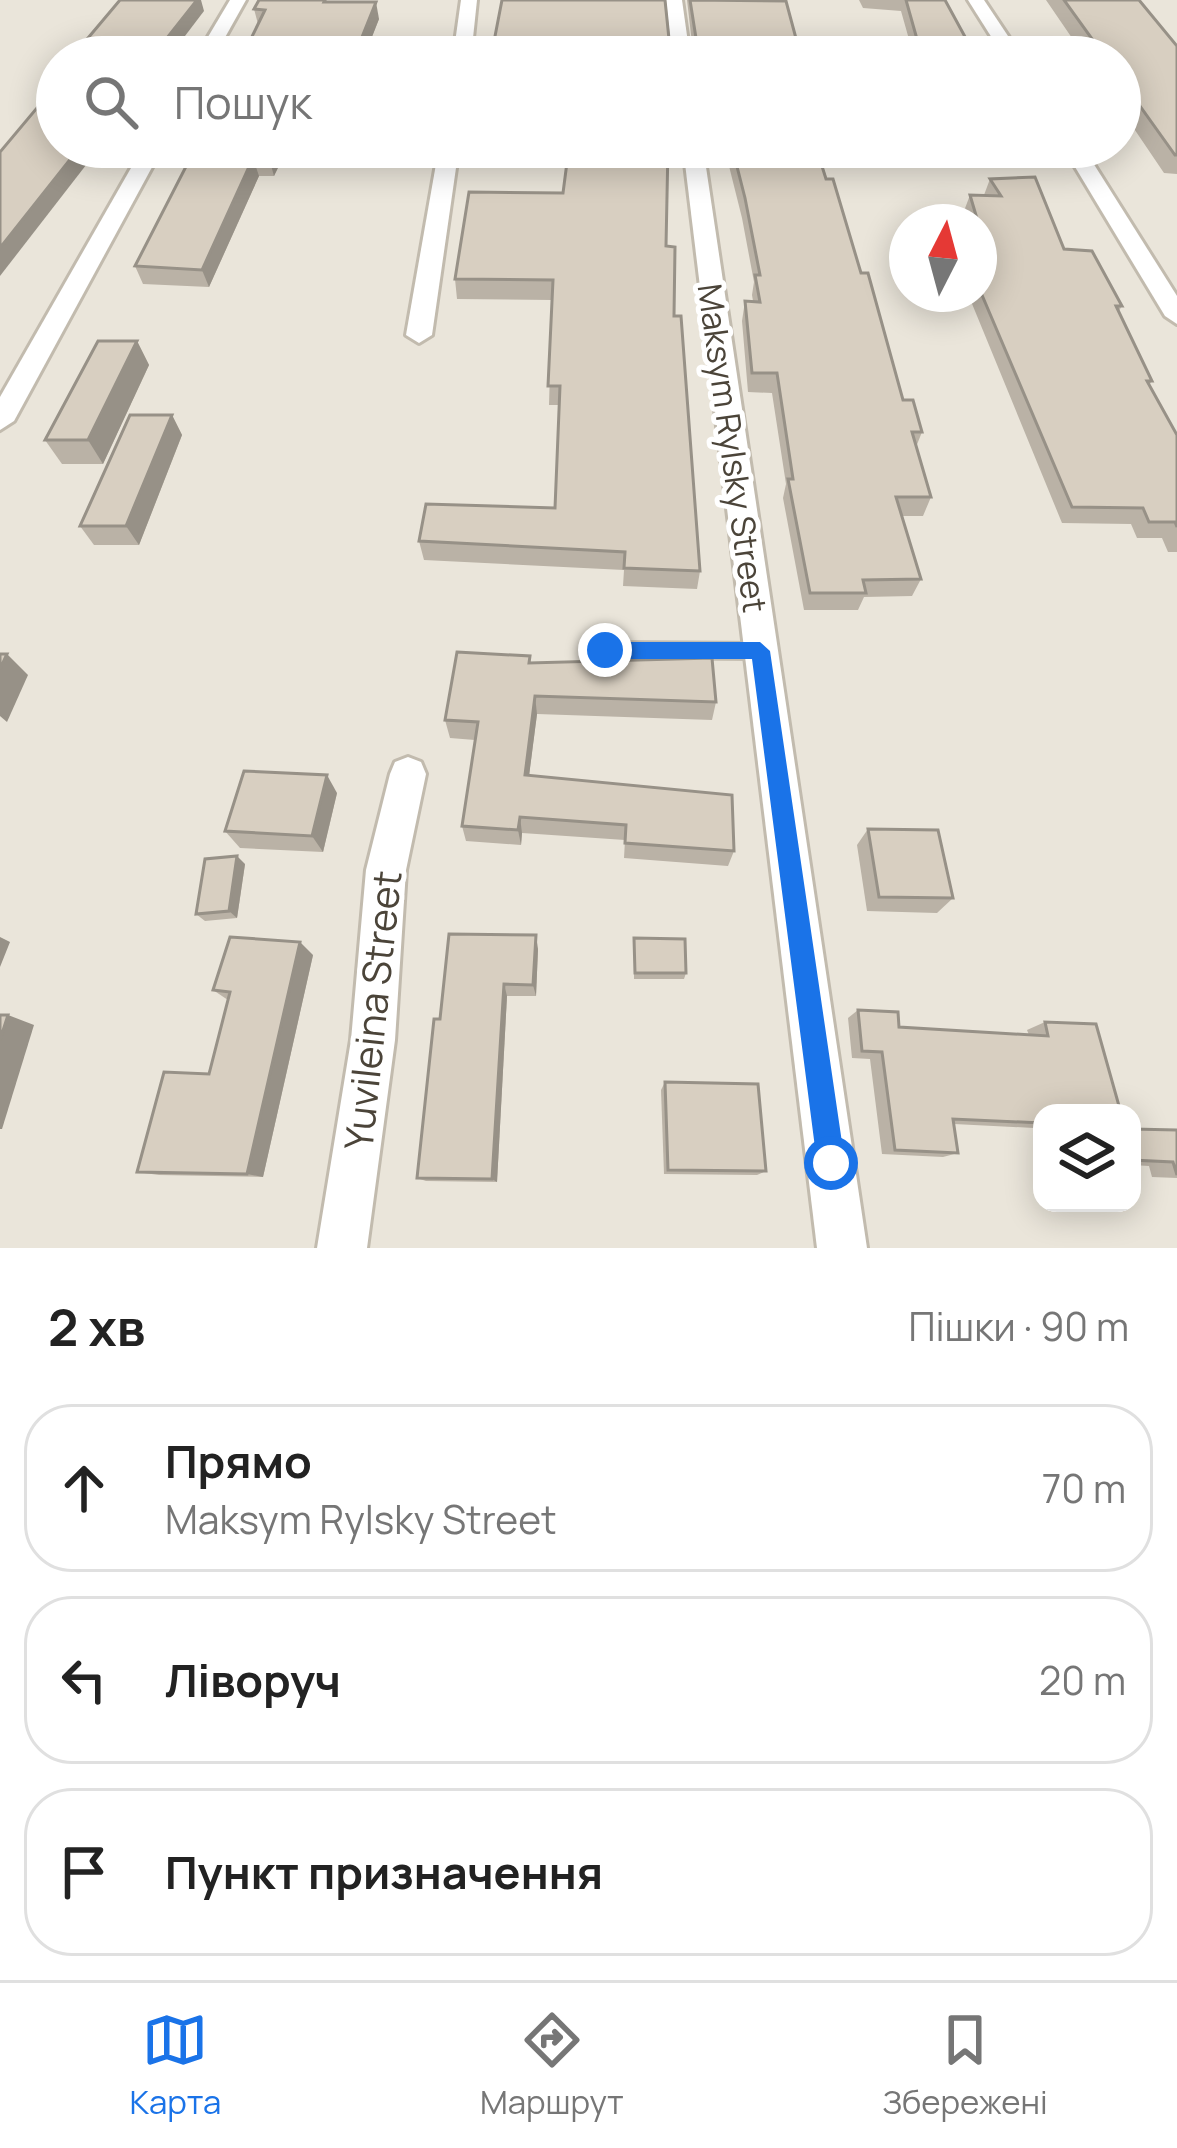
<!DOCTYPE html>
<html lang="uk">
<head>
<meta charset="utf-8">
<style>
  :root { --surface:#fff; --page:#f6f6f6; --text:#222; --muted:#767676; --line:#e0e0e0; --accent:#1a73e8 }
  body { margin:0; font-family:Manrope,sans-serif; background:var(--page); color:var(--text) }
  .controls { position:absolute; right:36px; bottom:36px; display:grid; overflow:hidden; border-radius:24px; box-shadow:0 6px 30px #0003 }
  .controls button { width:108px; height:108px; display:grid; place-items:center; padding:0; border:0; border-bottom:3px solid var(--line); background:var(--surface); color:var(--text); font:60px sans-serif }
  .compass { position:absolute; left:889px; top:204px; width:108px; height:108px; border-radius:50%; background:var(--surface); box-shadow:0 6px 30px #0003; rotate:6deg }
  .stop { position:absolute; width:36px; height:36px; margin:-27px; border:9px solid #1a73e8; border-radius:50%; background:#fff }
  .stop.end { background:#1a73e8; border-color:#fff; box-shadow:0 3px 12px #0008 }
  .list { margin:0; padding:0; list-style:none }
  h2 { display:flex; justify-content:space-between; align-items:center; height:156px; margin:0; padding:0 48px; font-size:51px }
  h2 small { font-size:39px; font-weight:400; color:var(--muted) }
  .list li { display:grid; grid-template-columns:78px 1fr auto; gap:36px; align-items:center; box-sizing:border-box; height:168px; margin:0 24px 24px; padding:0 24px; border:3px solid var(--line); border-radius:48px }
  .list b { display:block; font-size:45px; white-space:nowrap }
  .list p { margin:0; font-size:39px; white-space:nowrap; color:var(--muted) }
  .list em { font-size:39px; font-style:normal; color:var(--muted) }
  .icon { flex:none; width:66px; height:66px; fill:none; stroke:currentColor; stroke-width:2; stroke-linecap:round; stroke-linejoin:round }
  .map { position:relative; flex:none; width:1177px; height:1248px; overflow:hidden }
  .search { position:absolute; background:var(--surface); box-shadow:0 6px 30px #0003; left:36px; right:36px; top:36px; height:132px; display:flex; align-items:center; gap:30px; box-sizing:border-box; padding:0 42px; border-radius:66px; color:var(--muted); font-size:45px }
  .sheet { height:732px; background:var(--surface) }
  nav { display:flex; justify-content:space-around; align-items:center; box-sizing:border-box; height:168px; border-top:3px solid var(--line); background:var(--surface); font-size:33px; color:var(--muted) }
  nav a { display:grid; justify-items:center; gap:6px }
  nav .on { color:var(--accent) }
  .map>svg:first-child { display:block }
  .residential { fill:#eae5da; fill-rule:evenodd }
  .lines { fill:none; stroke-linecap:round; stroke-linejoin:round }
  .service-casing { stroke:#c2bbae; stroke-width:6 }
  .minor-casing { stroke:#c2bbae; stroke-width:6 }
  .service { fill:#fff; fill-rule:evenodd }
  .minor { fill:#fff; fill-rule:evenodd }
  .wall { fill:#bab2a6 }
  .shaded-wall { fill:#979187 }
  .building { fill:#d8cfc1; stroke:#979187; stroke-width:3 }
  .route { fill:#1a73e8 }
  .labels { text-anchor:middle; dominant-baseline:central; stroke-width:10; stroke-linejoin:round; paint-order:stroke }
  .street-label { font-size:33px; fill:#4b4439; stroke:#fff }
  .near-street-label { font-size:39px; fill:#4b4439; stroke:#fff }
</style>
</head>
<body>
<div class="map">
<svg width="1177" height="1248" viewBox="0 0 1177 1248">
  <rect width="100%" height="100%" fill="#f6f3ec"/>
  <path class="residential" d="M0 0H1177V1248H0ZM57 57H1120V147H57ZM907 222H979V294H907ZM1042 1113H1132V1203H1042Z"/>
  <g class="lines">
    <g class="service-casing">
      <path id="service" d="M605 643 761 644 767 646 769 651 767 656 761 658 605 657 599 655 597 650 599 645Z"/>
    </g>
    <g class="minor-casing">
      <g id="minor">
        <path d="M230 0H246L214 57H196Z"/>
        <path d="M461 0H477L471 57H453Z"/>
        <path d="M666 0H682L690 57H672Z"/>
        <path d="M968 0H984L1022 57H1004Z"/>
        <path d="M143 147H163L14 421 0 430V397Z"/>
        <path d="M439 147H459L432 335 419 343 406 335Z"/>
        <path d="M683 147H703L867 1248H817Z"/>
        <path d="M1063 147H1083L1177 296V324L1165 316Z"/>
        <path d="M408 757 421 762 426 774 406 870 395 1040 367 1248H317L351 1040 366 870 390 774 395 762Z"/>
      </g>
    </g>
    <use href="#service" class="service"/>
    <use href="#minor" class="minor"/>
  </g>
  <g class="wall">
    <path d="M502 0H665L669 39 692 43 687 0 786 1 801 57H491Z"/>
    <path d="M859 0H945L976 57H914L901 11 863 8Z"/>
    <path d="M1046 0H1139L1177 46V174L1164 173 1120 108V57H1085Z"/>
    <path d="M337 2 379 19 364 57H242L258 24 254 9Z"/>
    <path d="M196 147H288L274 176H259L209 287 143 284 135 266Z"/>
    <path d="M562 147H682L681 166H668L666 246 700 571 697 589 623 586 624 570 424 560 419 541 555 508 559 405H549L552 300 457 299 455 279 563 193 569 148Z"/>
    <path d="M707 147H816L861 273 903 400 922 432 916 447 931 497 923 516H902L921 579 912 596 864 597 858 610H804L783 498 786 484 772 393 748 392 742 321 745 301H753L752 295 754 282 742 218 729 166H710Z"/>
    <path d="M990 179 1122 306 1118 312 1152 381 1149 385 1177 435V552H1168L1162 538H1137L1131 524 1062 523 968 294H979V222H967L964 211 970 195H984Z"/>
    <path d="M137 341 149 365 103 464H62L45 440Z"/>
    <path d="M172 415 182 435 139 545H94L80 526Z"/>
    <path d="M530 656V663L716 702 712 720 537 714 529 775 734 851 728 866 624 858 625 840 522 833 521 845 466 841 462 826 475 740 450 738 445 720Z"/>
    <path d="M337 793 323 852 240 848 225 831Z"/>
    <path d="M868 829 953 898 937 913 867 911 857 845Z"/>
    <path d="M245 864 237 918 205 921 196 914Z"/>
    <path d="M634 938 686 973 684 979H634Z"/>
    <path d="M538 949 536 996H507L497 1182 426 1181 417 1178 440 1019Z"/>
    <path d="M313 955 263 1177 159 1175 137 1172 209 1074 228 1000 213 990Z"/>
    <path d="M858 1010 899 1027 1029 1035 1027 1030 1045 1022 1096 1024 1042 1113V1160L1034 1128 954 1124 958 1153 943 1157 882 1154 870 1059 852 1058 848 1018Z"/>
    <path d="M665 1082 766 1171 757 1175 664 1174 661 1090Z"/>
    <path d="M1132 1129 1177 1130V1178L1152 1177 1149 1166 1132 1165Z"/>
  </g>
  <g class="shaded-wall">
    <path d="M197 0H201L204 11 169 57H152Z"/>
    <path d="M376 2 379 19 364 57H360L358 47Z"/>
    <path d="M80 147H100L0 276V248Z"/>
    <path d="M274 147H288L274 176 269 158Z"/>
    <path d="M253 158 259 176 209 287 202 270Z"/>
    <path d="M137 341 149 365 103 464 88 440Z"/>
    <path d="M172 415 182 435 139 545 126 526Z"/>
    <path d="M7 654 28 675 7 722 0 716V669Z"/>
    <path d="M535 696 537 714 527 792 525 775Z"/>
    <path d="M327 775 337 793 323 852 312 836Z"/>
    <path d="M520 817 522 833 521 845 518 830Z"/>
    <path d="M237 856 245 864 237 918 229 911Z"/>
    <path d="M536 935 538 949 536 996 533 985Z"/>
    <path d="M0 937 10 942 0 967Z"/>
    <path d="M300 942 313 955 263 1177 247 1174Z"/>
    <path d="M504 984 507 996 497 1182 492 1179Z"/>
    <path d="M8 1015 34 1025 2 1129H0V1040Z"/>
  </g>
  <g class="building">
    <path d="M120 0H197L152 57H72Z"/>
    <path d="M259 0H325L324 2H376L358 47H337L333 57H242L265 10 254 9Z"/>
    <path d="M502 0H665L669 39 692 43 696 38 690 0 786 1 801 57H491Z"/>
    <path d="M906 0H945L976 57H922Z"/>
    <path d="M1064 0H1139L1177 46V155H1175L1120 78V57H1105Z"/>
    <path d="M57 84V147H80L0 248V152Z"/>
    <path d="M196 147H274L269 158H253L202 270 135 266Z"/>
    <path d="M569 147H668L666 246 675 247 674 316H681L700 571 624 568 625 552 419 541 426 504 555 508 560 386H548L553 280 455 279 469 192 563 193Z"/>
    <path d="M722 147H816L826 179H833L861 273H868L903 400H913L922 432H912L931 497H896L921 579 863 580 866 593H810L788 479H793L777 373H752L745 301 760 302 755 275H760L745 198 732 147Z"/>
    <path d="M1035 177 1064 249 1092 251 1122 306H1116L1152 381H1147L1177 435V527L1175 522H1149L1143 508 1072 507 979 288V256H988L970 195 1001 196 990 179Z"/>
    <path d="M98 341H137L88 440H45Z"/>
    <path d="M130 415H172L126 526H80Z"/>
    <path d="M457 652 530 656 529 663 712 658 716 702 535 696 525 775 732 795 734 851 625 843 626 825 520 817 518 830 462 826 478 722 445 720Z"/>
    <path d="M0 654H7L0 669Z"/>
    <path d="M244 771 327 775 312 836 225 831Z"/>
    <path d="M868 829 938 830 953 898 879 897Z"/>
    <path d="M237 856 229 911 196 914 205 859Z"/>
    <path d="M449 934 536 935 533 985 504 984 492 1179 417 1178 434 1019H440Z"/>
    <path d="M230 937 300 942 247 1174 137 1172 164 1072 209 1074 230 992 213 990Z"/>
    <path d="M634 938 685 939 686 973H635Z"/>
    <path d="M858 1010 898 1012 899 1027 1048 1036 1045 1022 1096 1024 1121 1113H1042V1123L953 1119 958 1153 895 1150 882 1052 862 1051Z"/>
    <path d="M0 1015H8L0 1040Z"/>
    <path d="M665 1082 758 1084 766 1171 668 1170Z"/>
    <path d="M1132 1129 1177 1130V1175L1173 1162 1132 1160Z"/>
  </g>
  <path class="route" d="M605 642H760L770 651 845 1163 841 1173H821L817 1163 752 659H605L595 650Z"/>
  <g class="labels">
    <g class="street-label">
      <text transform="translate(733 448) rotate(82)">Maksym Rylsky Street</text>
    </g>
    <g class="near-street-label">
      <text transform="translate(372 1010) rotate(-84)">Yuvileina Street</text>
    </g>
  </g>
</svg>
<div class="controls">
<button><svg class="icon" aria-label="layers" viewBox="0 0 24 24"><path d="M12 4l9 5-9 5-9-5zM3 14l9 5 9-5"/></svg></button>
</div>
<svg class="compass" viewBox="-18 -18 36 36"><path d="M0-13l5 13h-10z" fill="#e53935"/><path d="M0 13l5-13h-10z" fill="#767676"/></svg>
<div class="stop" style="left:831px;top:1163px"></div>
<div class="stop end" style="left:605px;top:650px"></div>
<div class="search"><svg class="icon" aria-label="search" viewBox="0 0 24 24"><circle cx="10" cy="10" r="6"/><path d="M15 15l6 6"/></svg>Пошук</div>
</div>
<section class="sheet">
<h2>2 хв<small>Пішки · 90 m</small></h2>
<ul class="list">
<li><svg class="icon" aria-label="ahead" viewBox="0 0 24 24"><path d="M12 20V5M6 11l6-6 6 6"/></svg><div><b>Прямо</b><p>Maksym Rylsky Street</p></div><em>70 m</em></li>
<li><svg class="icon" aria-label="left" viewBox="0 0 24 24"><path d="M17 20v-9H6M10 6l-5 5 5 5"/></svg><div><b>Ліворуч</b></div><em>20 m</em></li>
<li><svg class="icon" aria-label="arrive" viewBox="0 0 24 24"><path d="M6 21V4h12l-3 4 3 4H6"/></svg><div><b>Пункт призначення</b></div></li>
</ul>
</section>
<nav>
<a class="on"><svg class="icon" aria-label="map" viewBox="0 0 24 24"><path d="M3 6l6-2 6 2 6-2v14l-6 2-6-2-6 2zM9 4v14M15 6v14"/></svg>Карта</a>
<a><svg class="icon" aria-label="directions" viewBox="0 0 24 24"><path d="M12 3l9 9-9 9-9-9zM9 14v-3h6M13 9l2 2-2 2"/></svg>Маршрут</a>
<a><svg class="icon" aria-label="saved" viewBox="0 0 24 24"><path d="M7 4h10v16l-5-4-5 4z"/></svg>Збережені</a>
</nav>
</body>
</html>
